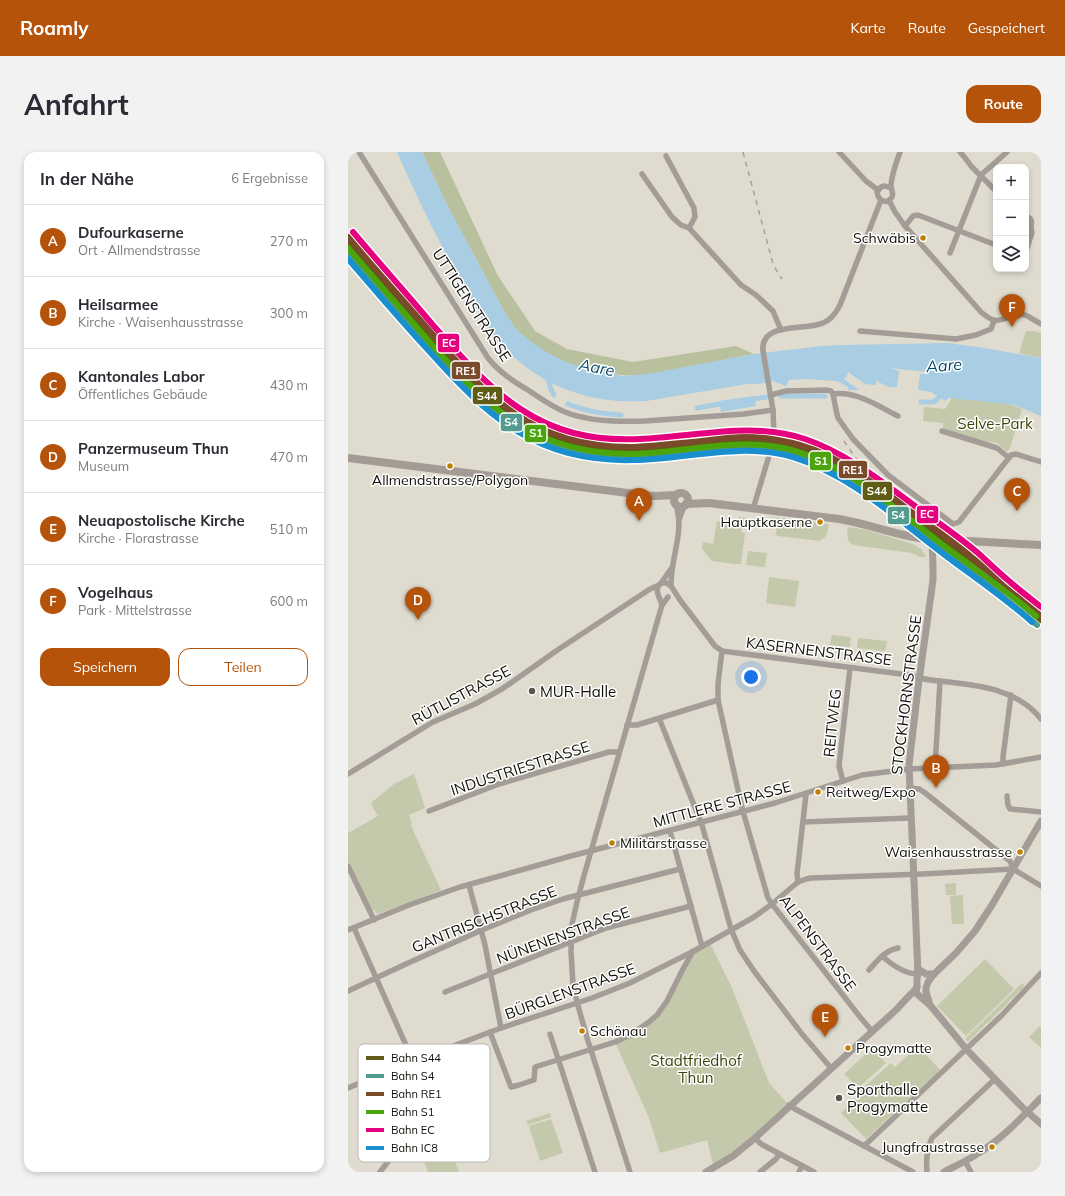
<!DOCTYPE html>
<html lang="de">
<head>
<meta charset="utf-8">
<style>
  :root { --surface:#fff; --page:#f2f2f3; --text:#2b2b33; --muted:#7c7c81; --line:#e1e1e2; --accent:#b45309 }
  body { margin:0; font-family:Mulish,sans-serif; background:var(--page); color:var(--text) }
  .controls { position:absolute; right:12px; top:12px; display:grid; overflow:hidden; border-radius:8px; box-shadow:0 2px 6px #0003 }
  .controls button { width:36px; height:36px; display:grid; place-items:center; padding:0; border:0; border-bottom:1px solid var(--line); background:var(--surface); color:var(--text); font:20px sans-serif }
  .you { position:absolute; left:403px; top:525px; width:14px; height:14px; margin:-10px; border:3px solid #fff; border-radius:50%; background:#1a73e8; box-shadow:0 0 0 6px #1a73e833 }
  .badge { display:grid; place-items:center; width:26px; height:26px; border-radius:50%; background:var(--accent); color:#fff; font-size:13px; font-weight:700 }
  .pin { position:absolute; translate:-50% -33px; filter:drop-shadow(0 1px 2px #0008) }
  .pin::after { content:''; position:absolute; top:21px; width:14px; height:12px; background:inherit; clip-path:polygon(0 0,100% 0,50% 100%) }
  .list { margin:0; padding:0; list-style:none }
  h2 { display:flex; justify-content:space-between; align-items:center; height:52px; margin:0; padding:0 16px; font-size:17px }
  h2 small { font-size:13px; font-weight:400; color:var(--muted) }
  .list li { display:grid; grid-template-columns:26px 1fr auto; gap:12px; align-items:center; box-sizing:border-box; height:72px; padding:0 16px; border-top:1px solid var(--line) }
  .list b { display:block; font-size:15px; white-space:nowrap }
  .list p { margin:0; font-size:13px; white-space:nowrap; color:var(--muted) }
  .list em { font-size:13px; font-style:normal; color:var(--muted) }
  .actions { display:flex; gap:8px; padding:12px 16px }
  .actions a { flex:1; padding:9px 0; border:1px solid var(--accent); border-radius:12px; text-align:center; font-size:14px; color:var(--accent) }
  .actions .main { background:var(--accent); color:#fff }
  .icon { flex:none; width:22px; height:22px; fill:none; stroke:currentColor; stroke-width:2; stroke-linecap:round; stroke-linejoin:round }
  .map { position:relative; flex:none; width:693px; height:1020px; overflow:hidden; border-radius:12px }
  header { display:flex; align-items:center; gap:24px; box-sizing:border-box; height:56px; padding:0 20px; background:var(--accent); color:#fff }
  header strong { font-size:19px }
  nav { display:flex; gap:22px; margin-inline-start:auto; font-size:14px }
  .intro { display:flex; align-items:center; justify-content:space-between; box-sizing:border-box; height:96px; padding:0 24px }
  h1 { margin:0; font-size:28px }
  .button { padding:10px 18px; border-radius:12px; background:var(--accent); color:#fff; font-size:14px; font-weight:700 }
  main { display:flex; gap:24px; padding:0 24px }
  aside { flex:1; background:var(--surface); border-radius:12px; box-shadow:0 2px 6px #0003 }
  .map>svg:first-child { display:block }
  .green { fill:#c3c9aa }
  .forest { fill:#b9c09e }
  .water { fill:#a9cde2 }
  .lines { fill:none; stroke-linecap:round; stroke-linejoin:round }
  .canal { stroke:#a9cde2; stroke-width:5 }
  .minor-tunnel { stroke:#c0bdb1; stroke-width:5.5; stroke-dasharray:5.5 3; stroke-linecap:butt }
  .secondary-tunnel { stroke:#c0bdb1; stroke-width:8; stroke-dasharray:8 4; stroke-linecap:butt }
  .minor { stroke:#a39c97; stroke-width:5.5 }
  .tertiary { stroke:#a39c97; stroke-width:7 }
  .secondary { stroke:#a39b94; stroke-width:8 }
  .rail { stroke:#a4a099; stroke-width:1.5; stroke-dasharray:5 5; stroke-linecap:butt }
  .rail-1-casing { stroke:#fff; stroke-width:9 }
  .rail-2-casing { stroke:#fff; stroke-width:9 }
  .rail-3-casing { stroke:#fff; stroke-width:9 }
  .rail-4-casing { stroke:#fff; stroke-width:9 }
  .rail-5-casing { stroke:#fff; stroke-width:9 }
  .rail-6-casing { stroke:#fff; stroke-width:9 }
  .rail-1 { stroke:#605b15; stroke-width:6 }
  .rail-2 { stroke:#529c8d; stroke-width:6 }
  .rail-3 { stroke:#7a4b2a; stroke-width:6 }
  .rail-4 { stroke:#4ba40b; stroke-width:6 }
  .rail-5 { stroke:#e5007d; stroke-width:6 }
  .rail-6 { stroke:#1a8fce; stroke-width:6 }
  .bus-dot { fill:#bd8002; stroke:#fff; stroke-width:1.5 }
  .poi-dot { fill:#58564d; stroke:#fff; stroke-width:1.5 }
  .labels { text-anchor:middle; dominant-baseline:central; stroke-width:3; stroke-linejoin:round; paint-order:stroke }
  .bus-label { font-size:14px; fill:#100e07; stroke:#fff; text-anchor:end }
  .street-label { font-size:15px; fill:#100e07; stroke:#fff }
  .park-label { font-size:15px; fill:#394609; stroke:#fff }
  .poi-label { font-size:15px; fill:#100e07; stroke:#fff; text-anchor:start }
  .water-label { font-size:16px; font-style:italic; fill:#04496a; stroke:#fff }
  .key { fill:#fff; stroke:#b7b7b5; stroke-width:1 }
  .key-label { font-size:11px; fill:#100e07 }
  .line-badge { stroke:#fff; stroke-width:1.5 }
  .badge-label { font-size:11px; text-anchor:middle; font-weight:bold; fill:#fff }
</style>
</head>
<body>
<header>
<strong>Roamly</strong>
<nav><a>Karte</a><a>Route</a><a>Gespeichert</a></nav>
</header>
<div class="intro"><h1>Anfahrt</h1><a class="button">Route</a></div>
<main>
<aside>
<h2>In der Nähe<small>6 Ergebnisse</small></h2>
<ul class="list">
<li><span class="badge">A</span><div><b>Dufourkaserne</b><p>Ort · Allmendstrasse</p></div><em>270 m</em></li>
<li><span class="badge">B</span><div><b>Heilsarmee</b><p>Kirche · Waisenhausstrasse</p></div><em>300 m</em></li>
<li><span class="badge">C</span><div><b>Kantonales Labor</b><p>Öffentliches Gebäude</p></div><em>430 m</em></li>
<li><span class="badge">D</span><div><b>Panzermuseum Thun</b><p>Museum</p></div><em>470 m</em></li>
<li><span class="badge">E</span><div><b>Neuapostolische Kirche</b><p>Kirche · Florastrasse</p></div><em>510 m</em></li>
<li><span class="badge">F</span><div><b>Vogelhaus</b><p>Park · Mittelstrasse</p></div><em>600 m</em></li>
</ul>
<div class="actions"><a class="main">Speichern</a><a>Teilen</a></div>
</aside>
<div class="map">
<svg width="693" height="1020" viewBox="0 0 693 1020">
  <rect width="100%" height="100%" fill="#dfdccf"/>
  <g class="green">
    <path d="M678 179H686L693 181V206L671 201Z"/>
    <path d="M604 246 660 252 674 257 662 296 659 300 649 291 630 289 595 277V271L575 269 576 255 597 257Z"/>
    <path d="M391 365 399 366 398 373 394 372 393 380 397 381 393 412H387L364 409 354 397 355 390 365 392 369 369 390 372Z"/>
    <path d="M423 365 480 372 481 373 478 384 472 389 429 384 428 382 429 367 423 366Z"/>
    <path d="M500 375 519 378 565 392 573 397 578 405H572L564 401 505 393C498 388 499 383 500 375Z"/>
    <path d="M400 399 419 401 417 415H415L398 413Z"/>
    <path d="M421 425 451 429 447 455 418 451Z"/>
    <path d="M484 483 503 485 502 495 482 493Z"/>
    <path d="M510 486 539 489 537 499 509 496Z"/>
    <path d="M66 622 77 656 61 663 64 671 63 672 64 676 93 738 30 762 28 761 26 758 24 759 0 710V681L30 664 24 654 23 651 46 632Z"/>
    <path d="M608 731V743H598L597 732Z"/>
    <path d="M615 743 616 772H604L602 744Z"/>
    <path d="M362 791 384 836 421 931 441 953 366 1016 359 988 312 1001 301 966 267 890 309 863 346 799Z"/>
    <path d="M637 807 666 837 618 884 589 854Z"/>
    <path d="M674 831 677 834 620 890 617 887Z"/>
    <path d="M692 874 693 875V896L681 885Z"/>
    <path d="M570 894 592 918 518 987 493 961 514 941 512 939 543 911 547 915Z"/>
    <path d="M524 896 538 911 510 936 496 922Z"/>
    <path d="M202 961 203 965 180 973 178 969Z"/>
    <path d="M203 967 215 1001 192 1009 181 974Z"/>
    <path d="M102 997 111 1020H80L75 1007Z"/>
  </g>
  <path class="forest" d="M74 0H92L150 124 187 179 219 197 285 210 388 194 406 202C380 207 354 212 328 217 311 220 290 225 274 223 235 221 193 205 167 176 164 171 160 166 157 161L98 51Z"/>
  <g class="water">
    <path d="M49 0H74L98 51 157 161 167 176 181 188 200 201 220 211 246 219 274 224 299 222 321 218 406 202 475 194 496 193 599 191 637 196 693 206V264L669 254 660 252 601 246 597 249 583 240 570 238 572 222H578L579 220 542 216 551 219 549 235H541L528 229V233L517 232 500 220V222L496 227 511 238H500V235L489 229 459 227 441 228 438 234 425 229 410 232H399L298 249C249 252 205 239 168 207 163 203 157 198 152 193 145 185 139 175 133 165 123 149 114 132 105 115 84 77 66 39 49 0Z"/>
    <path d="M406 244 408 254 373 260 371 249Z"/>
  </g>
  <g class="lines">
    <g class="canal">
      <path d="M199 223 203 237 206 243"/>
      <path d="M433 244H477"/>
      <path d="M400 248 419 245"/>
      <path d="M573 250H586L591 245"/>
      <path d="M220 252C237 259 254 262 273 263"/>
      <path d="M349 256 377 251"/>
    </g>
    <path class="minor-tunnel" d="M424 294 426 282"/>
    <path class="secondary-tunnel" d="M586 388 619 389"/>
    <g class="minor">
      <path d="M11 0 140 206C151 220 165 229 180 238 192 246 204 255 217 260 239 269 273 270 297 269L396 262 425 258"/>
      <path d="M491 0 518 29 530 38"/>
      <path d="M612 0 618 7 623 14 648 39"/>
      <path d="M318 4 346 56 347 65 341 76 393 133 408 143 425 159 433 178"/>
      <path d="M294 22 324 65 333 73 341 76"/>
      <path d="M543 36 537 34 533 35 529 40C530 48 539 54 544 45 546 41 543 38 543 33 544 21 548 11 552 0"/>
      <path d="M541 48 547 60 557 74 633 160C646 171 648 170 664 164 667 163 670 162 673 162 680 163 687 169 693 172"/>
      <path d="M678 64C684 67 684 69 683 75H678"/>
      <path d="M557 74 565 64 570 63 648 93"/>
      <path d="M678 99 684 81 683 75"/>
      <path d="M602 101 633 23 659 0"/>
      <path d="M512 179 608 187 628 183 643 177 646 169"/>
      <path d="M485 242C509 239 530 254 550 264"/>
      <path d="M423 243 438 239 478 238 483 239 485 242 488 258 490 266 505 287 540 323 605 372 611 370 663 303 668 302 693 310"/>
      <path d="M594 279 649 296 661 306"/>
      <path d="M426 282 425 258 415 199C412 169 458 179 475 171 483 168 488 161 492 153L533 48"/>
      <path d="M405 357 424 294"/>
      <path d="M331 368 336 354"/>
      <path d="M313 431 323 417"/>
      <path d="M323 434C322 407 337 380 328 353"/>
      <path d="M314 453C312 445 305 438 313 431H319L323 434 332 448 367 494 374 499 561 523C568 524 575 527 582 528 621 533 666 533 693 567"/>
      <path d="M374 499 370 532V548L394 656 420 746 424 752 512 865 524 879"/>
      <path d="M311 566 354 673 383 777 392 798 406 819 454 882 483 916"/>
      <path d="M279 573H289L370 548"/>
      <path d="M655 612V605L663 543"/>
      <path d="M587 616 592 529"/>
      <path d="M0 622 85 570 127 552 154 537 211 497 302 437 311 433"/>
      <path d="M495 629 491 614 502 516"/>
      <path d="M561 636 571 637 576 640 662 709 665 717 693 734"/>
      <path d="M659 644 660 653 662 657 693 660"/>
      <path d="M81 659 151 632 261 600H271"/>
      <path d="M455 670 562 666"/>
      <path d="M322 679 354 794"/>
      <path d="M0 714 26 768"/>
      <path d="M450 730 449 722 458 642"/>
      <path d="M121 733 137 793 153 876"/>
      <path d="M6 776 65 909"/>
      <path d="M0 778 61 753 112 735 223 704 427 651 514 623 561 617 648 613 693 605"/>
      <path d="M534 804C544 813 556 822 570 822"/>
      <path d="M521 818C530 808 536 799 550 796"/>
      <path d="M0 839 58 812 134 778 183 758 215 747 332 717"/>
      <path d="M97 840 258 776 343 754"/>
      <path d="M142 880 163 935 171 933 186 928 187 915 267 890 282 883 301 870 309 863 319 849 335 817 345 799"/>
      <path d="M202 882 247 1020"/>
      <path d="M90 900 95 912V924L97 932 110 949"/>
      <path d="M0 936 65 909 153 876 244 846 282 831 346 799 406 765 424 752 450 730 458 727 463 726 575 722 665 717"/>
      <path d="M441 953 447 957 565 1020"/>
      <path d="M407 986 413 992 466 1020"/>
      <path d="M516 994 654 863 693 821"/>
      <path d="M617 1009 623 1020"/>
      <path d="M32 1020 49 998 56 981V974L54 961 51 955 37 935 34 922"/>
      <path d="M282 1020 240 889 229 850 225 832 223 800 224 772 229 750 235 727 314 453 320 445"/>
      <path d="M412 1020 428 1007 432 1002"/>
      <path d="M451 1020 454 1014"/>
      <path d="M579 1020C578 1009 579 996 584 986L647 927"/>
    </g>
    <g class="tertiary">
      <path d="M570 817 578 822H586"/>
      <path d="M569 834V826L570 822 561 613 570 536 585 428V414L584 388"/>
      <path d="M569 835 568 837 569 842 582 853 619 898 674 955 693 972"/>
      <path d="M582 853 578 840V836L580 830 586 822 608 801 627 779 644 753 693 669"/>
      <path d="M358 1020 385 1004 407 986 549 857C555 850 561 844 568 837"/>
      <path d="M596 1020C607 1014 619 1009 629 1002 653 988 673 966 693 946"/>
    </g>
    <g class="secondary">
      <path d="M0 306 296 343 307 344 328 343"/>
      <circle cx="333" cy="348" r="7"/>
      <path d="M338 352 361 351 491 367C523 372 553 386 586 388"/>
      <path d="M619 389 693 393"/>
    </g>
    <g class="rail">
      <path d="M395 0 425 112 430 121 434 127"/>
      <path d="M496 289 509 308 535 336"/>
    </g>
    <g class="rail-1-casing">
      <path id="rail-1" d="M0 89 58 157 125 231 150 253 179 273 218 289 239 294 260 297 295 298 373 289 398 288 431 291 462 299 491 313 520 332 609 398 693 468"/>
    </g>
    <g class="rail-2-casing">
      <path id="rail-2" d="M0 100 53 162 120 236 146 259 176 279 216 296 237 301 259 304 296 305 374 296 398 295 430 298 460 306 488 319 516 338 605 404 689 473"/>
    </g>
    <g class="rail-3-casing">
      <path id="rail-3" d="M0 85C26 116 53 146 80 177 140 246 186 296 285 295 305 294 324 292 344 290 362 288 380 285 398 285 416 285 434 288 452 293 493 305 529 333 562 359 584 375 606 390 626 407 637 416 646 426 657 435 669 445 681 454 693 464"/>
    </g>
    <g class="rail-4-casing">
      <path id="rail-4" d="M0 96C28 128 56 161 84 193 144 259 188 302 283 302 338 301 393 283 447 299 504 316 550 359 596 394 627 417 659 439 688 464"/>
    </g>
    <g class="rail-5-casing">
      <path id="rail-5" d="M5 80C31 111 58 141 84 172 146 242 191 292 292 287 348 285 403 269 457 287 498 301 532 328 567 354 588 369 610 384 630 401 640 410 650 420 661 429 671 438 682 446 693 455"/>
    </g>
    <g class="rail-6-casing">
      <path id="rail-6" d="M0 107C27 138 53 169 81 199 141 266 190 311 286 308 339 307 393 290 445 305 501 322 547 365 593 400 623 423 655 444 684 470"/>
    </g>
    <use href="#rail-1" class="rail-1"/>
    <use href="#rail-2" class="rail-2"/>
    <use href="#rail-3" class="rail-3"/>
    <use href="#rail-4" class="rail-4"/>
    <use href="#rail-5" class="rail-5"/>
    <use href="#rail-6" class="rail-6"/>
  </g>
  <g class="bus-dot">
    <circle cx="575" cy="86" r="3.5"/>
    <circle cx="102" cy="314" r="3.5"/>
    <circle cx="472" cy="370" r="3.5"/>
    <circle cx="470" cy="640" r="3.5"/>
    <circle cx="264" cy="691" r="3.5"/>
    <circle cx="672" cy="700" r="3.5"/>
    <circle cx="234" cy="879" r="3.5"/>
    <circle cx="500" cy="896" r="3.5"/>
    <circle cx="644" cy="995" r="3.5"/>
  </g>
  <g class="poi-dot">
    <circle cx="184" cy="539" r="4"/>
    <circle cx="491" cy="946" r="4"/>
  </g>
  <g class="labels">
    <g class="bus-label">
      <text x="568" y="86">Schwäbis</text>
      <text x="102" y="328" text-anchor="middle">Allmendstrasse/Polygon</text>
      <text x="464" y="370">Hauptkaserne</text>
      <text x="478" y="640" text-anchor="start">Reitweg/Expo</text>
      <text x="272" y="691" text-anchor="start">Militärstrasse</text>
      <text x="664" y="700">Waisenhausstrasse</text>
      <text x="242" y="879" text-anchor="start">Schönau</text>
      <text x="508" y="896" text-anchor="start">Progymatte</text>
      <text x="636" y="995">Jungfraustrasse</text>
    </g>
    <g class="street-label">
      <text transform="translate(124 153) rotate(57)">UTTIGENSTRASSE</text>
      <text transform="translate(471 499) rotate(7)">KASERNENSTRASSE</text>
      <text transform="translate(113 543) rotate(-28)">RÜTLISTRASSE</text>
      <text transform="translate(558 543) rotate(-83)">STOCKHORNSTRASSE</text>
      <text transform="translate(484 571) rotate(-84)">REITWEG</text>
      <text transform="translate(172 616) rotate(-18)">INDUSTRIESTRASSE</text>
      <text transform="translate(374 652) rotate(-15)">MITTLERE STRASSE</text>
      <text transform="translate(136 767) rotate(-22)">GANTRISCHSTRASSE</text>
      <text transform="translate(215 783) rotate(-20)">NÜNENENSTRASSE</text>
      <text transform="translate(470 791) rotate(53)">ALPENSTRASSE</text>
      <text transform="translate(222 839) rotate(-20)">BÜRGLENSTRASSE</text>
    </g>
    <g class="park-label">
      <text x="647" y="271">Selve-Park</text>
      <text x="348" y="908">Stadtfriedhof<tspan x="348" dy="17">Thun</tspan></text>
    </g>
    <g class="poi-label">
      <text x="192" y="539">MUR-Halle</text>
      <text x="499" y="937">Sporthalle<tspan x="499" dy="17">Progymatte</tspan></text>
    </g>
    <g class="water-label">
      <text transform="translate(596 213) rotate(-4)">Aare</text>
      <text transform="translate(249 215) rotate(11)">Aare</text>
    </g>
  </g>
  <rect x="10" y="892" width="132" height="118" rx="6" class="key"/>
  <rect x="18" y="904" width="18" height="4" fill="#605b15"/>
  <rect x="18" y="922" width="18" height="4" fill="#529c8d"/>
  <rect x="18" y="940" width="18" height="4" fill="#7a4b2a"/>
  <rect x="18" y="958" width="18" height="4" fill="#4ba40b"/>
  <rect x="18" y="976" width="18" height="4" fill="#e5007d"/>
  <rect x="18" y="994" width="18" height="4" fill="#1a8fce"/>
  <g class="key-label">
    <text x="43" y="910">Bahn S44</text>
    <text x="43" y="928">Bahn S4</text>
    <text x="43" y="946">Bahn RE1</text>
    <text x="43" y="964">Bahn S1</text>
    <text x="43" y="982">Bahn EC</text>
    <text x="43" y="1000">Bahn IC8</text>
  </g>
  <g class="line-badge">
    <rect x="89" y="181" width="23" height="20" rx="4" fill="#e5007d"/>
    <rect x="103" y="209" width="30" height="19" rx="4" fill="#7a4b2a"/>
    <rect x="124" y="234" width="31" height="19" rx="4" fill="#605b15"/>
    <rect x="152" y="261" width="23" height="19" rx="4" fill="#529c8d"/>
    <rect x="176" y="272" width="23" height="19" rx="4" fill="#4ba40b"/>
    <rect x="461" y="299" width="23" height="20" rx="4" fill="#4ba40b"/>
    <rect x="490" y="308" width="30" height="19" rx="4" fill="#7a4b2a"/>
    <rect x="514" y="329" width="31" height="20" rx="4" fill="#605b15"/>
    <rect x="568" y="353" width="23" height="19" rx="4" fill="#e5007d"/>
    <rect x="539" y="354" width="23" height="19" rx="4" fill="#529c8d"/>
  </g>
  <g class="badge-label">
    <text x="101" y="195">EC</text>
    <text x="118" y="223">RE1</text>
    <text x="139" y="248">S44</text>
    <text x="163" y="274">S4</text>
    <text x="188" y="285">S1</text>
    <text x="473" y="313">S1</text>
    <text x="505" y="322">RE1</text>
    <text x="529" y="343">S44</text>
    <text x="579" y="366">EC</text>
    <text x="550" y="367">S4</text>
  </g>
</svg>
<div class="controls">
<button>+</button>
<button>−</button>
<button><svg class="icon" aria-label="layers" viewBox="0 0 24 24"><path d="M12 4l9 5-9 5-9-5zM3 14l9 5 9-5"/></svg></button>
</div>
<div class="you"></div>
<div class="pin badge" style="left:291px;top:369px">A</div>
<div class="pin badge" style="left:588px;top:636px">B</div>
<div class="pin badge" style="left:669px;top:359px">C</div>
<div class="pin badge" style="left:70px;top:468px">D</div>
<div class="pin badge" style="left:477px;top:885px">E</div>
<div class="pin badge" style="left:664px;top:175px">F</div>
</div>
</main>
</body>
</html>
